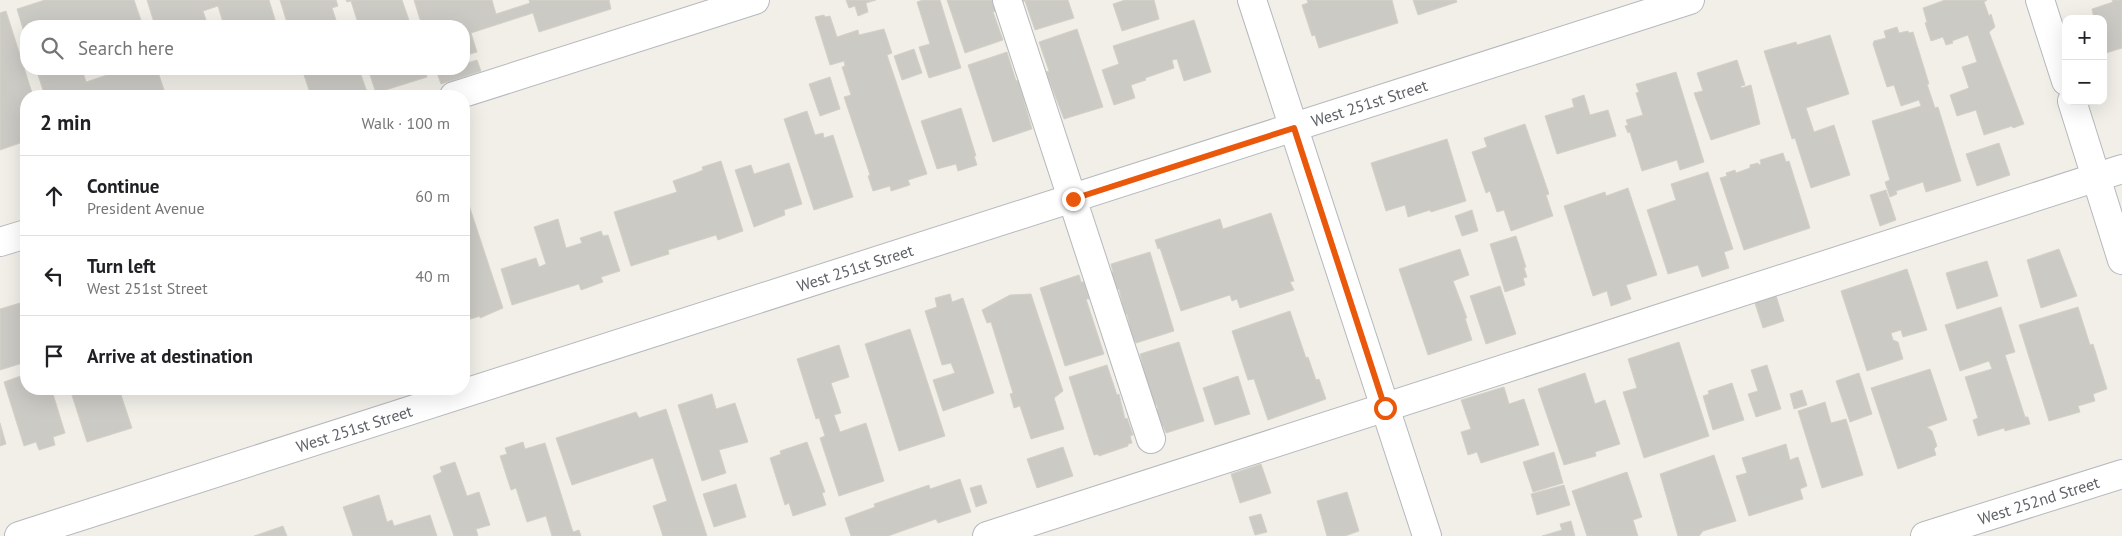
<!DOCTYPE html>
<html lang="en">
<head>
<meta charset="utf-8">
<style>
  :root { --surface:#fff; --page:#f6f6f6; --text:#202124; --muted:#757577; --line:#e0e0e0 }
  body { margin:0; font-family:"PT Sans",sans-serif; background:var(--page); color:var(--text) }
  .controls { position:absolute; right:15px; top:15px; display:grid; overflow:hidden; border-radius:10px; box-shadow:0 5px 20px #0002 }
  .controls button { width:45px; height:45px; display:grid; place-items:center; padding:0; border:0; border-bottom:1px solid var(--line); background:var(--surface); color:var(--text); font:25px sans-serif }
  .stop { position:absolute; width:15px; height:15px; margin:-11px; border:4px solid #ea580c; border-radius:50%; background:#fff }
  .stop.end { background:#ea580c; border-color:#fff; box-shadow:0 1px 5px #0008 }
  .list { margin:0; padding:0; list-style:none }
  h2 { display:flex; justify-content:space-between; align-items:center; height:65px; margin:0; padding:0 20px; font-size:21px }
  h2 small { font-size:16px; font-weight:400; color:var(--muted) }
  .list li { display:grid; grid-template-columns:32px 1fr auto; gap:15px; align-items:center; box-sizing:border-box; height:80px; padding:0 20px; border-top:1px solid var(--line) }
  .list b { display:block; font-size:19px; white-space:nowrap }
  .list p { margin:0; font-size:16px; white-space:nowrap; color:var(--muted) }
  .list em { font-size:16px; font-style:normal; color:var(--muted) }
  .icon { flex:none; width:28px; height:28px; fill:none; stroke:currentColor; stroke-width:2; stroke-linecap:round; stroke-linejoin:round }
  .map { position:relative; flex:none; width:2122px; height:536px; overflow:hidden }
  .search { position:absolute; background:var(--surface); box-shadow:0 5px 20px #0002; left:20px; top:20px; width:450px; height:55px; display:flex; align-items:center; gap:12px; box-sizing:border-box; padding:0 18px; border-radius:20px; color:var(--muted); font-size:19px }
  .panel { position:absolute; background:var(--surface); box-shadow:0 5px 20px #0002; left:20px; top:90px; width:450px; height:305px; border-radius:20px }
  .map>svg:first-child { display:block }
  .building { fill:#cccac5; stroke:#d6d1c6 }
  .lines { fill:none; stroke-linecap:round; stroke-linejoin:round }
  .minor-casing { stroke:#b5b8bc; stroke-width:30 }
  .minor { stroke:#fff; stroke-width:28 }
  .route { stroke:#ea580c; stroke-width:6 }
  .labels { text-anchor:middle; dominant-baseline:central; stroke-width:4; stroke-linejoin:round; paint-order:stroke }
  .street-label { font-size:16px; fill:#5f6368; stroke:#fff }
</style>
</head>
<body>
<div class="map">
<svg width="2122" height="536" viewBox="0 0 2122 536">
  <rect width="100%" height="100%" fill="#f1efe8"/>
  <g class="building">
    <path d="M45 0H134L143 26H26V39L17 9Z"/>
    <path d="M147 0H269L277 26H224L218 6 203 11 208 26H155Z"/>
    <path d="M280 0H336L338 6 332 8 338 26H288Z"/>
    <path d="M346 0H402L411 26H359L351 1 347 2Z"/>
    <path d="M414 0H492L496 14 530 3 529 0H609L611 9 539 32 533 13 471 33 477 52 464 56V26H422Z"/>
    <path d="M846 0H876L866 3 868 12 858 16 855 6 849 8Z"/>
    <path d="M923 0H940L961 68 929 78 919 47 930 44 917 2Z"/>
    <path d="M947 0H993L996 11 993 12 1003 40 965 53Z"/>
    <path d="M1022 0H1068L1074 18 1035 30 1025 1 1023 2Z"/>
    <path d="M1125 0H1154L1159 19 1122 31 1113 4Z"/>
    <path d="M1307 0H1392L1398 23 1319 48 1315 35 1312 36 1302 5 1308 3Z"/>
    <path d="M1413 0H1456L1457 2 1418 15Z"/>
    <path d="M1945 0H1987L1984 2 1989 16 1991 14 1995 27 1989 32 2024 124 2013 128 2012 126 1984 135 1976 110 1957 116 1950 95 1969 88 1962 67 1977 62 1968 35 1952 41 1953 43 1946 45 1943 37 1931 41 1925 23 1927 22 1923 8Z"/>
    <path d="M2112 0H2122V48L2103 54V19H2094L2092 9 2113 2Z"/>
    <path d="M6 11 33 96H26V141L0 150V13Z"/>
    <path d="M824 15 825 17 830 16 837 37 858 30 859 35 884 29 892 53 887 55 927 174 908 180 910 185 891 191 890 186 873 191 868 176 870 175 844 97 851 95 842 67 845 66 844 61 830 65 815 17Z"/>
    <path d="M1194 20 1211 72 1184 81 1177 59 1172 60 1174 68 1145 78 1146 80 1131 85 1135 98 1114 105 1102 70 1119 64 1113 46Z"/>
    <path d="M1897 27 1899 33 1908 31 1909 33 1913 32 1929 84H1927L1935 108 1938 107 1961 181 1926 192 1923 182 1896 191 1897 194 1890 197 1885 182 1890 180 1872 121 1921 106 1919 100 1901 106 1894 85 1887 87 1873 44 1874 41 1886 38 1884 31Z"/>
    <path d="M1077 29 1103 107 1064 119 1046 72 1049 71 1039 42Z"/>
    <path d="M1830 35 1849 94 1806 108 1814 132 1834 125 1850 175 1811 188 1795 138 1792 139 1764 51 1796 42 1797 45Z"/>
    <path d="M914 49 922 73 902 80 894 56Z"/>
    <path d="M1007 52 1016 81 1018 80 1032 129 993 142 968 65Z"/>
    <path d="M477 60 481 71 441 84 437 73 450 69H464V64Z"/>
    <path d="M1737 60 1745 85 1741 86V88L1751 85 1760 124 1711 140 1694 93 1703 91 1697 73Z"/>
    <path d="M36 69H82L86 82 113 73 112 69H157L166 96H45Z"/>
    <path d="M302 69H359L368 95 311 96Z"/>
    <path d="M368 69H424L427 77 376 93Z"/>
    <path d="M1676 72 1704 162 1680 170 1677 160 1642 171 1630 132 1628 133 1625 126 1628 125 1626 120 1643 115 1636 93 1639 92 1636 84Z"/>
    <path d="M830 77 840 109 820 116 809 84Z"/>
    <path d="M1584 95 1590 115 1608 110 1616 136 1557 154 1545 116 1574 107 1572 99Z"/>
    <path d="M961 108 976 156H974L977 165 958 171 956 164 937 169 921 121Z"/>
    <path d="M807 111 815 135 823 133 824 138 833 135 853 197 814 210 784 119Z"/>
    <path d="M1525 124 1549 194 1546 195 1553 216 1511 231 1504 210 1497 212 1490 191 1486 193 1472 152 1487 147 1484 138Z"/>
    <path d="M1447 139 1466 201 1431 212 1430 210 1408 217 1405 205 1386 211 1371 163Z"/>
    <path d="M1999 143 2010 175 1977 186 1966 154Z"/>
    <path d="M1783 153 1786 162 1789 161 1810 228 1744 250 1720 178 1727 176 1726 173 1735 170 1736 173 1750 168V165L1758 163 1759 165 1761 164 1760 160Z"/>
    <path d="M721 161 743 231 718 240 716 235 668 250 669 254 631 266 614 212 677 192 673 181 696 173 703 170 702 167Z"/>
    <path d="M789 163 802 204 784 210 785 215 754 227 735 170 751 165 754 174Z"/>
    <path d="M1708 172 1733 249 1724 252 1729 268 1702 277 1698 265 1668 274 1647 210 1676 200 1671 184Z"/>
    <path d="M1628 188 1657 275 1626 285 1631 299 1611 306 1607 291 1593 296 1564 206 1605 192 1606 196Z"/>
    <path d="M464 190 503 308 480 318V316L464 321V257L466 256 464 249Z"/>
    <path d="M1886 190 1896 220 1880 226 1870 195Z"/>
    <path d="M1472 210 1478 231 1462 236 1455 216Z"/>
    <path d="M1271 213 1294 281 1290 282 1294 290 1240 308 1237 299 1232 301 1230 295 1181 311 1160 248 1158 249 1155 240 1220 219 1223 229Z"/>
    <path d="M558 219 566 248 582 243 580 238 601 231 603 236 608 235 620 271 601 277 603 282 581 290 579 284 512 305 501 269 536 258 539 267 546 264 534 227Z"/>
    <path d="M1516 236 1526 267 1524 268 1527 277 1523 278 1525 285 1505 292 1490 244Z"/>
    <path d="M1460 249 1469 275 1453 281 1467 318H1465L1472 340 1428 355 1399 269Z"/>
    <path d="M2059 249 2077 296 2041 308 2027 260Z"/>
    <path d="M1150 252 1174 331 1136 343 1132 336 1127 314 1125 315 1119 289 1116 290 1111 273 1113 272 1111 264Z"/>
    <path d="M1987 261 1998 296 1957 309 1946 273Z"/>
    <path d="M1907 269 1927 330 1903 337 1901 330 1891 333 1893 340 1898 342 1903 359 1867 371 1841 291Z"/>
    <path d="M1079 275 1081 282H1084L1089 299H1086L1104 354 1065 366 1040 288Z"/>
    <path d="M1500 286 1516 334 1486 344 1470 296Z"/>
    <path d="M1774 289 1784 321 1763 328 1753 297Z"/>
    <path d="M950 294 952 302 963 298 994 393 943 411 933 380 955 373 951 363 942 365 925 311 937 307 935 298Z"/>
    <path d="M1031 294 1063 391 1054 398 1064 429 1031 439 1020 406 1014 408 1010 394 1013 393 991 322 987 323 982 310 1010 295Z"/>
    <path d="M20 303 26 324V362L0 370V309Z"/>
    <path d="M2001 307 2015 352 2005 355 2025 417H2028L2030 424 2005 431 2004 428 1978 436 1973 420 1978 418 1965 377 1992 369 1989 361 1960 371 1945 325Z"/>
    <path d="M2078 307 2090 345 2093 344 2107 389 2093 394 2095 401 2078 406 2080 412 2049 421 2019 325Z"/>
    <path d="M1290 311 1306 358 1308 357 1316 380 1319 379 1326 399 1268 420 1254 379 1248 380 1232 331Z"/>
    <path d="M910 329 945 436 899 451 865 344Z"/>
    <path d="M1179 342 1204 421 1166 433 1163 426 1160 427 1154 410 1158 409 1156 404 1154 405 1146 380 1140 354Z"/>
    <path d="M1679 342 1709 436 1644 458 1623 392 1637 388 1628 359Z"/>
    <path d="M839 345 849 377 831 383 841 413 834 415 840 432 866 423 884 481 839 496 820 438 825 436 819 418 816 419 797 359Z"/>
    <path d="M1107 365 1117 395 1119 394 1125 419 1127 418 1133 435 1130 436 1132 443 1128 444V446L1099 456 1098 454 1094 455 1069 377Z"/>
    <path d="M1767 365 1781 409 1756 417 1748 394 1758 391 1751 370Z"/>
    <path d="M1930 369 1947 420 1927 427 1932 431 1937 446 1934 449 1936 455 1898 469 1871 388Z"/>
    <path d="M1585 373 1595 404 1605 400 1620 444 1595 452 1596 456 1564 465 1538 389Z"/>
    <path d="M1859 373 1872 414 1850 422 1836 381Z"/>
    <path d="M26 374V389H55L56 394H53L65 433 53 437 55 445 39 450 36 442 24 446 4 382Z"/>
    <path d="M1238 376 1250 414 1215 425 1203 388Z"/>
    <path d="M1732 383 1744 420 1713 430 1703 396 1709 394 1708 391Z"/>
    <path d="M1504 387 1509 404 1524 399 1539 445 1481 463 1477 452 1468 455 1461 432 1471 429 1461 400Z"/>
    <path d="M70 389H119L132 428 87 442Z"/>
    <path d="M1802 390 1807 405 1794 409 1790 394Z"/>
    <path d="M712 394 716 409 735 403 748 442 719 450 726 473 702 481 678 405Z"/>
    <path d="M1825 402 1831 423 1846 419 1863 475 1822 488 1798 411Z"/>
    <path d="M666 409 707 536H663L653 506 667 501 653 458 572 485 556 438 636 412 639 418Z"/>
    <path d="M0 423 6 444 0 446Z"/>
    <path d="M523 442 525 449 545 443 573 532 579 530 581 536H552L546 516 527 522 516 488 511 490 500 456 507 454 505 448Z"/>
    <path d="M807 442 825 492 822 493 826 505 793 516 789 503 785 505 770 458 781 454 780 451Z"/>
    <path d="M1786 444 1790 460 1798 457 1807 486 1800 489 1803 499 1749 516 1736 476 1747 473 1742 458Z"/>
    <path d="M1063 447 1073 476 1037 488 1027 459Z"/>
    <path d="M1554 452 1563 483 1533 492 1523 462Z"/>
    <path d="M1714 455 1736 521 1703 531 1699 536H1678L1660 474Z"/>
    <path d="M455 462 467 496 479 492 490 525 476 529 478 536H454L433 476 442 472 440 467Z"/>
    <path d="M1261 464 1271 493 1240 503 1231 474Z"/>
    <path d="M1627 472 1642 517 1633 520 1638 536H1587L1572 491Z"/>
    <path d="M960 479 971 512 938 523 936 519 888 536H851L845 518 875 507 874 504 929 485 930 489Z"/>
    <path d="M736 484 746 517 714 527 703 494Z"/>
    <path d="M981 485 987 503 976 507 970 488Z"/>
    <path d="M1564 485 1570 505 1537 515 1531 494Z"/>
    <path d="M1347 492 1359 531 1345 536H1327L1317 501Z"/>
    <path d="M379 495 387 522 392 520 394 526 430 515 437 536H353L343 507Z"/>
    <path d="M1261 514 1267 532 1255 535 1249 517Z"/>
    <path d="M1571 521 1575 536H1542L1562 530 1560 524Z"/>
    <path d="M283 526 287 536H254Z"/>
  </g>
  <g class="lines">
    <g class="minor-casing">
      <g id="minor">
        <path d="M1007 0 1151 439"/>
        <path d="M1252 0 1427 536"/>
        <path d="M2040 0 2066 81"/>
        <path d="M454 96 755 0"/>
        <path d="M2072 101 2122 260"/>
        <path d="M0 242 26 234"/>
        <path id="s1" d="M19 536 1690 0"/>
        <path d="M987 536 2122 169"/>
        <path id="s2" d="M1925 536 2122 474"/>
      </g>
    </g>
    <use href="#minor" class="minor"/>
  </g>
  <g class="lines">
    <path class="route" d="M1073 199 1294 128 1385 408"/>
  </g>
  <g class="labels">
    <g class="street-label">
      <text stroke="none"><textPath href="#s1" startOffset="1418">West 251st Street</textPath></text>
      <text stroke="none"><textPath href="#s1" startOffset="878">West 251st Street</textPath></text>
      <text stroke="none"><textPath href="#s1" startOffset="352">West 251st Street</textPath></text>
      <text stroke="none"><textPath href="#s2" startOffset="119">West 252nd Street</textPath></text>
    </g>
  </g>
</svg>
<div class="controls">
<button>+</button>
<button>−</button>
</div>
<div class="stop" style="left:1385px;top:408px"></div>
<div class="stop end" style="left:1073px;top:199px"></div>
<div class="search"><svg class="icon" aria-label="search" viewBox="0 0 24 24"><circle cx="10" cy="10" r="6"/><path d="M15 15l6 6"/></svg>Search here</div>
<section class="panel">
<h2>2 min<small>Walk · 100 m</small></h2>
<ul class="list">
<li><svg class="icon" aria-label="ahead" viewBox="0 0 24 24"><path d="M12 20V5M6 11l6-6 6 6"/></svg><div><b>Continue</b><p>President Avenue</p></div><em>60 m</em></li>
<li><svg class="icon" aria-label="left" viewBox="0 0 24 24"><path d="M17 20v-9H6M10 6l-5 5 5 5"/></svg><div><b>Turn left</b><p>West 251st Street</p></div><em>40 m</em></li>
<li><svg class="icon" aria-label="arrive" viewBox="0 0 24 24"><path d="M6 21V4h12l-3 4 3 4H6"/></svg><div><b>Arrive at destination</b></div></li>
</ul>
</section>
</div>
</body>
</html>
